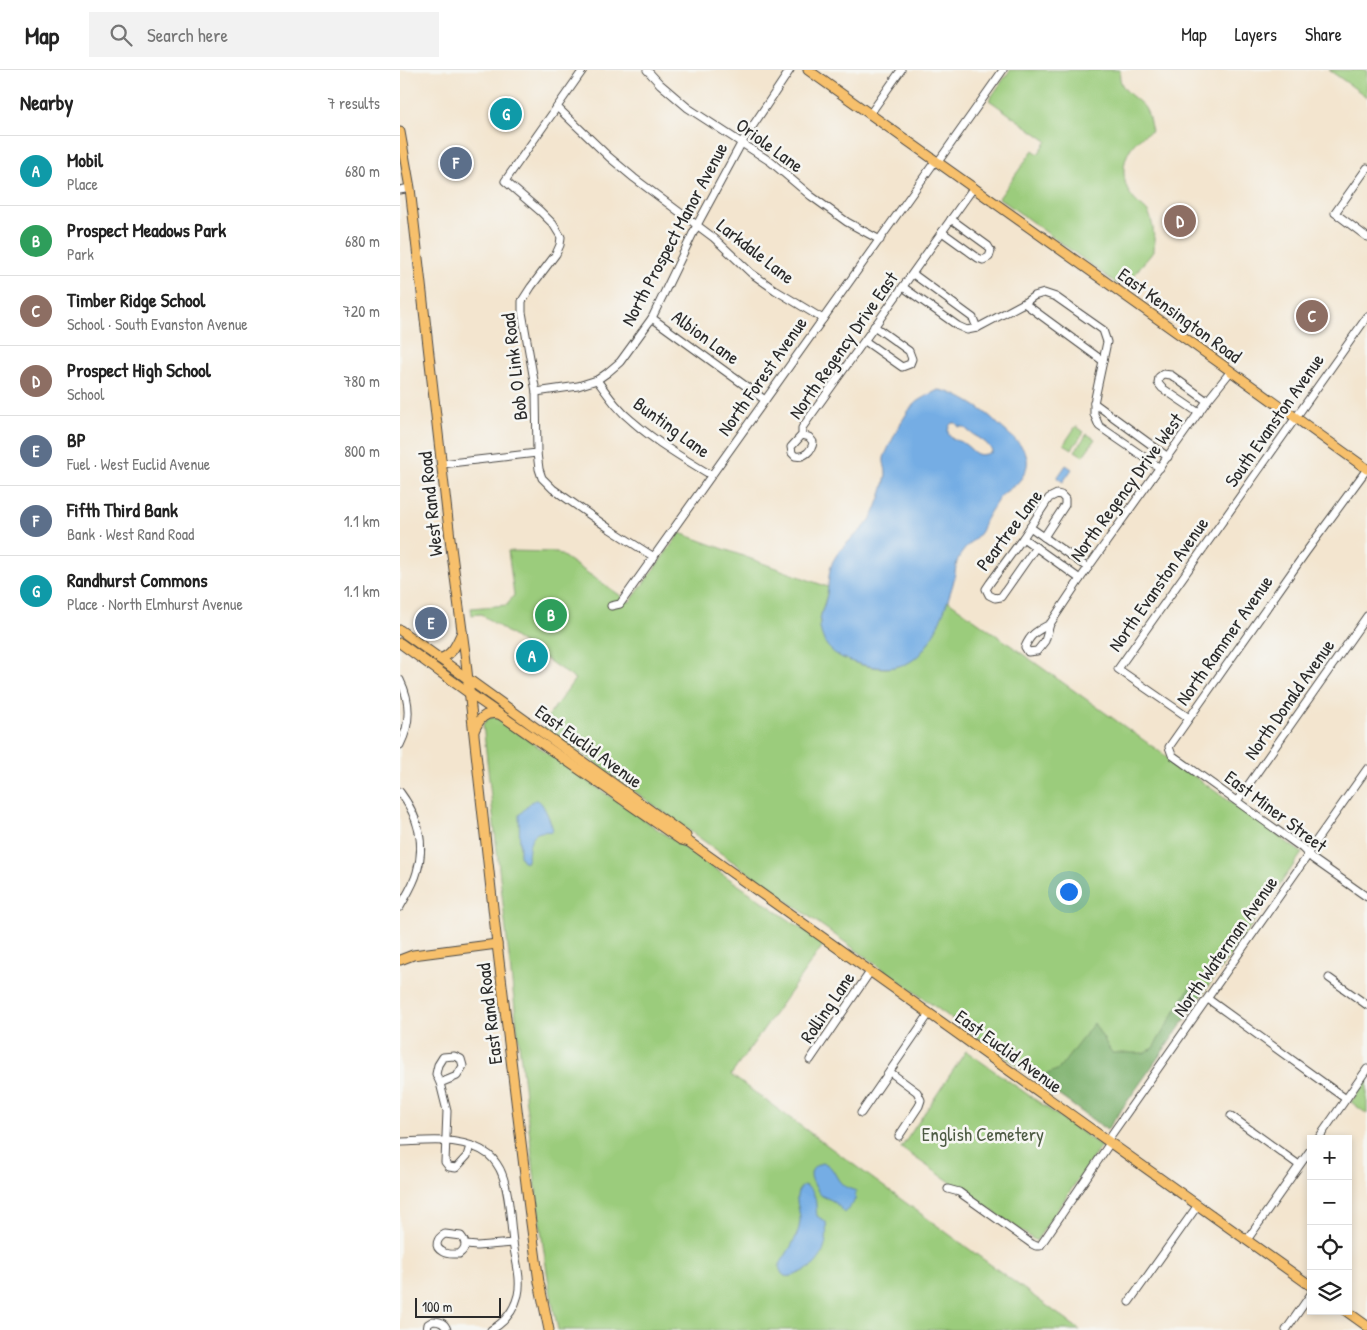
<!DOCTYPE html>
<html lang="en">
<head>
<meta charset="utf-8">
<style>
  :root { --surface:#fff; --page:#f2f2f2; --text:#222; --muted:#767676; --line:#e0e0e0; --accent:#b5179e }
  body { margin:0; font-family:"Patrick Hand",sans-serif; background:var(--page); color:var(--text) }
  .controls { position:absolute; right:15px; bottom:15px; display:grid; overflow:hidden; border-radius:0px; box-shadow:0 2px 8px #0003 }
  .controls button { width:45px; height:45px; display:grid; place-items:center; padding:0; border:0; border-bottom:1px solid var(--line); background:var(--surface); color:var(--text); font:25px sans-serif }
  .scale { position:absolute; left:15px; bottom:12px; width:86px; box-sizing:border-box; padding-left:5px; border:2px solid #2b2b2b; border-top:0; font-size:14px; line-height:18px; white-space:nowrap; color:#2b2b2b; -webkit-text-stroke:4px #f6f6f2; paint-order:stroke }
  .you { position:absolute; left:668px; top:821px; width:18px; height:18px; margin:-12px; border:4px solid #fff; border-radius:50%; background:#1a73e8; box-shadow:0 0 0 8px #1a73e833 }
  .badge { display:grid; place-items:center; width:32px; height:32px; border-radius:50%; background:var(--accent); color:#fff; font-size:16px; font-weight:700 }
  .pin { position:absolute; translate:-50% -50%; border:2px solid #fff; box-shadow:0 1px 5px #0006 }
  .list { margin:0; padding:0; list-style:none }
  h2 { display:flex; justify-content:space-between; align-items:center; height:65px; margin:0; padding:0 20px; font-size:21px }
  h2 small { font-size:16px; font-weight:400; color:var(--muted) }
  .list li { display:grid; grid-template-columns:32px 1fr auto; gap:15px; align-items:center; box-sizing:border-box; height:70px; padding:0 20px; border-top:1px solid var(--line) }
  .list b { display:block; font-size:19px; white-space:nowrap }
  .list p { margin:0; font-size:16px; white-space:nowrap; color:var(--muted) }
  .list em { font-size:16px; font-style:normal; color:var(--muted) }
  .icon { flex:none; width:28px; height:28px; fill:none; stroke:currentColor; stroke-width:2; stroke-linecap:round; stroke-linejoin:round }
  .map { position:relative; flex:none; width:967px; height:1260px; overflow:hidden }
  header { display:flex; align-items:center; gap:30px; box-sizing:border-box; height:70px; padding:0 25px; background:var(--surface); border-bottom:1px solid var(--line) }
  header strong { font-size:24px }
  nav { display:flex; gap:28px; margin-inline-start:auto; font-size:18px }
  .search { width:350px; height:45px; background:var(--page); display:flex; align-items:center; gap:12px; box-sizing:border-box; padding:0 18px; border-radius:0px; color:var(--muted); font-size:19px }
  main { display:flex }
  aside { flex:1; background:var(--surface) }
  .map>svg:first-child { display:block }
  .green { fill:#9bcc7b; stroke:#637c53 }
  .forest { fill:#7cb06b; stroke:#546e4b }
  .water { fill:#74ade4; stroke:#506c88; fill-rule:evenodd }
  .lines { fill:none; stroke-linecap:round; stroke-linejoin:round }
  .minor-casing { stroke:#494744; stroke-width:9 }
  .major-casing { stroke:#494744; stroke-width:11 }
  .minor { stroke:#fff; stroke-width:7 }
  .major { stroke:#f7c06c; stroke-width:9 }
  .labels { text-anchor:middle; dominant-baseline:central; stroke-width:5; stroke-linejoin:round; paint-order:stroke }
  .street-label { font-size:19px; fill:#2b2b2b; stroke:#f6f6f2 }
  .park-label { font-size:19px; fill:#4d5b43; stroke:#f6f6f2 }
</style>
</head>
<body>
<header>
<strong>Map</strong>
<div class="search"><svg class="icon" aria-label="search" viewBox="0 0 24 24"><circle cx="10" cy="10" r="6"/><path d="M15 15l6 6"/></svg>Search here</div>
<nav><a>Map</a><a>Layers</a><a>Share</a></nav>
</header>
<main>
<aside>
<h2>Nearby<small>7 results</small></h2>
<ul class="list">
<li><span class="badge" style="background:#0f9aa8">A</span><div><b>Mobil</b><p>Place</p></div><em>680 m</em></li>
<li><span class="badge" style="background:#2e9e5b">B</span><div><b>Prospect Meadows Park</b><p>Park</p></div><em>680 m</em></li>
<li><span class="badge" style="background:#8d6e63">C</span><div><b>Timber Ridge School</b><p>School · South Evanston Avenue</p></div><em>720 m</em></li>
<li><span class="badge" style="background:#8d6e63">D</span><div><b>Prospect High School</b><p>School</p></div><em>780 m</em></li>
<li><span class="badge" style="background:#5c6f8a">E</span><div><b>BP</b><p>Fuel · West Euclid Avenue</p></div><em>800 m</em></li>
<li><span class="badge" style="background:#5c6f8a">F</span><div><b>Fifth Third Bank</b><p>Bank · West Rand Road</p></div><em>1.1 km</em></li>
<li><span class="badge" style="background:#0f9aa8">G</span><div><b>Randhurst Commons</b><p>Place · North Elmhurst Avenue</p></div><em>1.1 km</em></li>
</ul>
</aside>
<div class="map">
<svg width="967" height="1260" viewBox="0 0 967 1260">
  <rect width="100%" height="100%" fill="#f6f6f2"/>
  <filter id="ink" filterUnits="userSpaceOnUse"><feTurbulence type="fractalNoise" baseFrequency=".02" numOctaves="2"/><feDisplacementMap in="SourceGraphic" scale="10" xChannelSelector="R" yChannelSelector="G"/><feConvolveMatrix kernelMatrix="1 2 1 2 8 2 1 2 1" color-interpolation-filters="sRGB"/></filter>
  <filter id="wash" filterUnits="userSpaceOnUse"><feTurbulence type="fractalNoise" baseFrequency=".0096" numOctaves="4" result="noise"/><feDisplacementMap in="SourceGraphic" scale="20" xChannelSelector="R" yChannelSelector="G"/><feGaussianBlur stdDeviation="1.12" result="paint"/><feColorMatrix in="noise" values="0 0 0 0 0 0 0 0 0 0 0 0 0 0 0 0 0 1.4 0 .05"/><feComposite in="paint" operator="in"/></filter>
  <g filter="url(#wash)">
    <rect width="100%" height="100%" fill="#f3e5cf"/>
    <g class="green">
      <path d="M610 0H720C717 21 735 25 745 38 749 44 750 54 752 61 746 64 740 67 736 72 721 86 720 112 733 128 737 134 746 138 749 144 753 151 755 171 754 179 752 185 744 192 740 197 732 208 731 213 716 213L599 128 633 80 638 84 647 71 589 30Z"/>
      <path d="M929 0H967V27Z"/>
      <path d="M676 356 684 362 672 379 664 374Z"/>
      <path d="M687 364 695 369 683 386 675 381Z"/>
      <path d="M280 463 428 517C427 530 420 541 420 554 422 585 459 598 485 598 492 598 498 596 505 594L541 546 547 530 902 783 707 1060 142 655 175 609 81 544 72 545 71 538 107 535 114 525 108 481 157 482 230 532Z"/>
      <path d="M95 647 424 874 331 1005 680 1260H158C142 1189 136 1115 127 1042 112 913 97 784 83 654L89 648Z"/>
      <path d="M566 981 701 1076 636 1171 501 1078Z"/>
      <path d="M967 1009V1044L951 1032Z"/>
    </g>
    <path class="forest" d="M793 912 806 920 707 1060 636 1009 659 999 694 953 712 983H744L753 978Z"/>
    <g class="water">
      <path d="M538 320C553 320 586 341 596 352 612 369 641 383 620 410 615 417 606 420 600 427 595 434 590 442 586 449 583 454 583 459 580 463 574 470 559 483 557 492 555 499 555 507 553 514 546 537 533 576 513 590 508 594 501 595 495 597 478 600 444 593 431 580 425 575 421 565 420 557 419 544 425 536 427 524 429 513 428 502 433 491 443 471 465 462 474 443 478 434 486 412 486 403 486 398 483 393 484 388 485 384 488 379 490 374 497 361 503 347 513 335 518 329 531 324 538 320ZM552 353H556L559 357H564C570 364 579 367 586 373 588 375 590 378 592 380V382C573 390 574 378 561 372 560 371 553 370 553 369 546 365 547 357 552 353Z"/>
      <path d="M666 395 672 399 663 412 657 408Z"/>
      <path d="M135 730C137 730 138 730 139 731 144 734 153 757 153 761 149 762 145 761 141 762 126 765 131 782 126 793L122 790 120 786 119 745 131 732Z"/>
      <path d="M421 1093C433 1093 434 1106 441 1113 445 1118 451 1119 456 1121L455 1130 445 1143C441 1139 438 1135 433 1131 430 1129 426 1128 422 1126 419 1123 417 1120 415 1116 409 1105 409 1099 421 1093Z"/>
      <path d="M404 1115C418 1122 415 1132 417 1146L426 1152C427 1166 427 1174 421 1186 419 1189 416 1193 414 1195 409 1199 390 1209 385 1206 381 1204 380 1200 379 1196 387 1182 398 1169 400 1152 401 1139 390 1124 404 1115Z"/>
    </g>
  </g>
  <g filter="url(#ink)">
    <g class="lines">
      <g class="minor-casing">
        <g id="minor">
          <path d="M183 0 105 111 140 141 153 154 161 167 160 175 156 184 131 217 122 231V242L136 322 137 383 139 399 142 408 153 419 210 459 254 487"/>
          <path d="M247 0 260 14 288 38 371 92 411 126 447 152 480 170"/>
          <path d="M157 37 209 87 234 108 314 168 351 203 375 220 423 249"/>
          <path d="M470 44 501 0"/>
          <path d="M538 92 603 0"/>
          <path d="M967 98 935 143 967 167"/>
          <path d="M0 120 10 118"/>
          <path d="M542 162 578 188 583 190 589 187 591 181 588 176 551 149"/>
          <path d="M513 204 573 248 577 258"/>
          <path d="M503 217 558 256 567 260 577 258 624 233 634 226 644 223 656 227 703 260 707 272 694 333V344L699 356 760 398"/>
          <path d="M624 233 703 291"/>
          <path d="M252 248 365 330"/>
          <path d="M465 271 502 297 510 294 512 289 509 281 474 256"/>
          <path d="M197 310C208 325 218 340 232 351 256 372 284 389 311 405"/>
          <path d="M136 322 178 316 197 310 207 303 220 292 252 248 297 155 342 72 390 0"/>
          <path d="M694 333 768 387"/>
          <path d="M799 343 762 318 758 313 759 307 763 304 771 305 807 331"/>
          <path d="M402 365 391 377 392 383 395 386C404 388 412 381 413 372L409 367 402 365V358L574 117"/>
          <path d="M42 394 137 383"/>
          <path d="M967 399 906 482 769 677 772 685 902 778 913 789 967 827"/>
          <path d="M630 457 688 498"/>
          <path d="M623 468 680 509"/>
          <path d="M636 477 601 527 595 528 589 525 586 519 590 513 623 468 649 428 657 424 661 425 665 429V435L644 467"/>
          <path d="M211 536 220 534 536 90"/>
          <path d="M650 554C637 561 631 563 625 577L628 582 637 581 645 571 650 554 680 509 807 331 831 301"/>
          <path d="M0 610C11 632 11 653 0 675"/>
          <path d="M789 648 718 599 967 247"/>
          <path d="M0 722C18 746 26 772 17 802 14 814 6 826 0 837"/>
          <path d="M837 731 967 546"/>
          <path d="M929 908 967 935"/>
          <path d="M808 929 946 1029"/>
          <path d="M410 990 470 902"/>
          <path d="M490 1002 517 1022 521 1030 519 1036 499 1066"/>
          <path d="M40 1013 57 1006 63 996 61 989 54 986 43 987 38 995 36 1004 40 1013 47 1041 45 1092 49 1097 56 1098 67 1086 70 1076"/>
          <path d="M461 1043 529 944"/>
          <path d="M831 1046 899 1095"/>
          <path d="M918 1069 967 999"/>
          <path d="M707 1071 906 788 911 778 967 699"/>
          <path d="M0 1072C30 1071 64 1066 89 1085 94 1089 100 1098 102 1104 110 1125 110 1150 113 1172 115 1189 122 1208 118 1225 114 1241 105 1252 91 1260"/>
          <path d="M548 1119 559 1122 632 1174 636 1176H640L710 1073"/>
          <path d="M45 1164 61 1166C67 1173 66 1179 59 1184 54 1184 47 1185 43 1182 33 1177 37 1168 45 1164Z"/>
          <path d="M847 1170 911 1079"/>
          <path d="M66 1175 77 1176 113 1173"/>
          <path d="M729 1232 798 1135"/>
          <path d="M27 1260 28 1254 33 1251C40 1251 45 1253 47 1260"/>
          <path d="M886 1260 911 1224"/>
        </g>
      </g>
      <g class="major-casing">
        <g id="major">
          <path d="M408 0 796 276 967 399"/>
          <path d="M0 62 10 118 51 477 65 583 97 874 129 1138 139 1212 149 1260"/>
          <path d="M0 560 286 766"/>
          <path d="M0 573 69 623 281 770 289 772 911 1216"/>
          <path d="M40 589C53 584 56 575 62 562"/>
          <path d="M74 661C79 649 85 641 99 644"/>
          <path d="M0 890 13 885 97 874"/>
          <path d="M946 1241 967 1256"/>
        </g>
      </g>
      <use href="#minor" class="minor"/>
      <use href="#major" class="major"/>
    </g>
  </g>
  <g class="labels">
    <g class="street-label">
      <text transform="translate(370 75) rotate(36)">Oriole Lane</text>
      <text transform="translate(274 164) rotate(-62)">North Prospect Manor Avenue</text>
      <text transform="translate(356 181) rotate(38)">Larkdale Lane</text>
      <text transform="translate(780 245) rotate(36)">East Kensington Road</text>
      <text transform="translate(306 267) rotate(36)">Albion Lane</text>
      <text transform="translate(443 275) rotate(-55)">North Regency Drive East</text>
      <text transform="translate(114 297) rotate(-97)">Bob O Link Road</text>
      <text transform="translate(362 306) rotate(-55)">North Forest Avenue</text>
      <text transform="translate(874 350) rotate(-55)">South Evanston Avenue</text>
      <text transform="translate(272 357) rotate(36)">Bunting Lane</text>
      <text transform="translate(726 417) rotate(-54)">North Regency Drive West</text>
      <text transform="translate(30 434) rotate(-96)">West Rand Road</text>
      <text transform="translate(609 460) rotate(-53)">Peartree Lane</text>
      <text transform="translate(758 514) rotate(-55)">North Evanston Avenue</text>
      <text transform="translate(824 570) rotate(-55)">North Rammer Avenue</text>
      <text transform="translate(889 629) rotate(-55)">North Donald Avenue</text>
      <text transform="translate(189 676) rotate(36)">East Euclid Avenue</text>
      <text transform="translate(876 741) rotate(37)">East Miner Street</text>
      <text transform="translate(825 876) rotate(-55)">North Waterman Avenue</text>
      <text transform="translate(427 937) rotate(-56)">Rolling Lane</text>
      <text transform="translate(89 944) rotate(-97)">East Rand Road</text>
      <text transform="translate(609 981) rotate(36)">East Euclid Avenue</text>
    </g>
    <g class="park-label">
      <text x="583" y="1064">English Cemetery</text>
    </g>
  </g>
</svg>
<div class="controls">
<button>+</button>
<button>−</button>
<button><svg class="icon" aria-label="locate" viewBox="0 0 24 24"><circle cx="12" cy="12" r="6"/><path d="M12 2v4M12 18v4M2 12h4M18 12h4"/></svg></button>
<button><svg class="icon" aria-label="layers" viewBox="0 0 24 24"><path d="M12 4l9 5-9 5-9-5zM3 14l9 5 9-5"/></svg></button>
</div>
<div class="scale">100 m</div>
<div class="you"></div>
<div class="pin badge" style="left:132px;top:586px;background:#0f9aa8">A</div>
<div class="pin badge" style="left:151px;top:545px;background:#2e9e5b">B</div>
<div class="pin badge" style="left:912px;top:246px;background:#8d6e63">C</div>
<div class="pin badge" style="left:780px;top:151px;background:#8d6e63">D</div>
<div class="pin badge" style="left:31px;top:553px;background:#5c6f8a">E</div>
<div class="pin badge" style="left:56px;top:93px;background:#5c6f8a">F</div>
<div class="pin badge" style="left:106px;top:44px;background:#0f9aa8">G</div>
</div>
</main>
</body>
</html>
